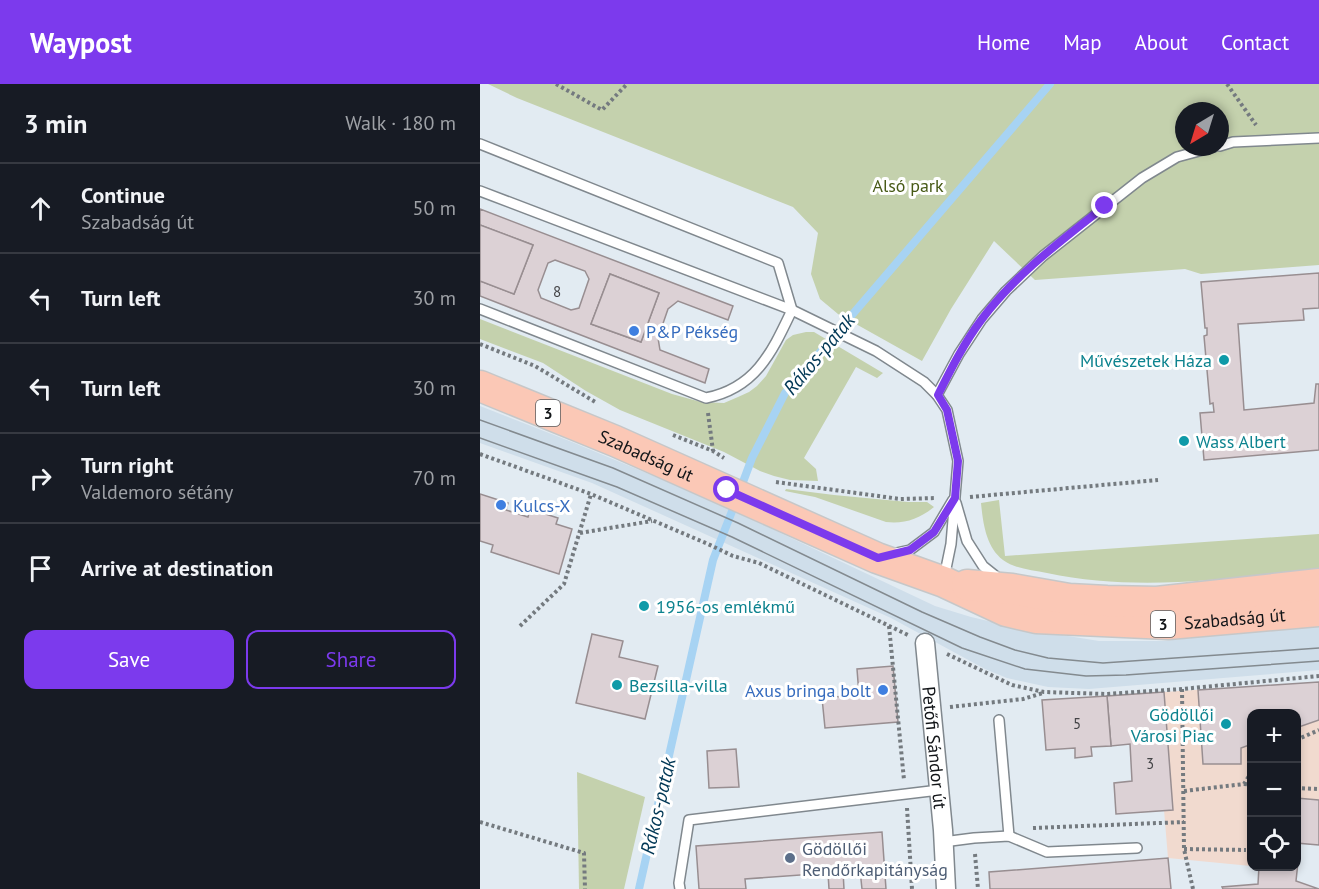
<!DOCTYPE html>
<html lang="en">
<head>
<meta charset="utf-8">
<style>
  :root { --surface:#171b24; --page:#20242c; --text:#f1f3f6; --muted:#9ea1a6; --line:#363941; --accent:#7c3aed }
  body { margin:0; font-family:"PT Sans",sans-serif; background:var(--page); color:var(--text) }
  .controls { position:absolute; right:18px; bottom:18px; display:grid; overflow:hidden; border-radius:12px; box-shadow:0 3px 9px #0003 }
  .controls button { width:54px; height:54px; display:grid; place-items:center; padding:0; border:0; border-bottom:2px solid var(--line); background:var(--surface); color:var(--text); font:30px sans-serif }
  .compass { position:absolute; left:695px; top:18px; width:54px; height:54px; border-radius:50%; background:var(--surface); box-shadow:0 3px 9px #0003; rotate:218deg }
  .stop { position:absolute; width:18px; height:18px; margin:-14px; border:4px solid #7c3aed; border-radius:50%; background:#fff }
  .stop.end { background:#7c3aed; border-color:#fff; box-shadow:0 2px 6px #0008 }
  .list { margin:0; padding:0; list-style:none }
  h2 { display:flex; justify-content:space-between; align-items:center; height:78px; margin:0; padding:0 24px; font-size:26px }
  h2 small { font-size:20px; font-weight:400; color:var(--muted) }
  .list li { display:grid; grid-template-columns:39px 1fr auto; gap:18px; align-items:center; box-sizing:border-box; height:90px; padding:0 24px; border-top:2px solid var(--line) }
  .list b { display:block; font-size:22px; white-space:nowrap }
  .list p { margin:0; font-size:20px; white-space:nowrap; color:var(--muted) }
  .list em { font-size:20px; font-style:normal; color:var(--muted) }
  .actions { display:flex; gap:12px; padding:18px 24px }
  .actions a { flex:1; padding:14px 0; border:2px solid var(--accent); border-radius:12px; text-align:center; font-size:21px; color:var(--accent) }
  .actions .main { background:var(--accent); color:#fff }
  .icon { flex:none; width:33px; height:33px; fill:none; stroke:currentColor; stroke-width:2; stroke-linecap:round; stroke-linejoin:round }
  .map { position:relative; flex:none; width:839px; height:805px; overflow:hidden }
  header { display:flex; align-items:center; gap:36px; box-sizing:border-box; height:84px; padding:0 30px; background:var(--accent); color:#fff }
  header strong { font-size:28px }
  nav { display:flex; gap:33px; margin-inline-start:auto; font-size:21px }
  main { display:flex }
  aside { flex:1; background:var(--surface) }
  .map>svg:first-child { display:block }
  .commercial { fill:#f1dacf }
  .built { fill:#cfdeea }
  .green { fill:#c4d1ad; fill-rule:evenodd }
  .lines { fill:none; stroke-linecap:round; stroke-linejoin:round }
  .stream { stroke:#a7d3f3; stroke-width:8 }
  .building { fill:#dcd1d5; stroke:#988e91; stroke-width:1.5; fill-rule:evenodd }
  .service-casing { stroke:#80888e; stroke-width:12 }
  .minor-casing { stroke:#80888e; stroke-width:21 }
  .primary-casing { stroke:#c6c7c8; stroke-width:33 }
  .path { stroke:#747a7f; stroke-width:4; stroke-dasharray:3 3; stroke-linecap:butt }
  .service { stroke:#fff; stroke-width:9 }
  .minor { stroke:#fff; stroke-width:18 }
  .primary { stroke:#fbc8b6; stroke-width:30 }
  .tram { stroke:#838a8f; stroke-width:1.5 }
  .route { stroke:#7c3aed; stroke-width:8 }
  .shop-dot { fill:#3f7fe0; stroke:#fff; stroke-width:2 }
  .culture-dot { fill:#0f9aa8; stroke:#fff; stroke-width:2 }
  .service-dot { fill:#5c6f8a; stroke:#fff; stroke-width:2 }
  .labels { text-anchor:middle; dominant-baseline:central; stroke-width:6; stroke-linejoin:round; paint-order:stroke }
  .number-label { font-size:15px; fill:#444447 }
  .shield { fill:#fff; stroke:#595b5d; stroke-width:1.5 }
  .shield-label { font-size:16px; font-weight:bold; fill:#121518 }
  .park-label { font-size:18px; fill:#475a16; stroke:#fff }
  .shop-label { font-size:18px; fill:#366cbe; stroke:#fff; text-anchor:start }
  .culture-label { font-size:18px; fill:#0d838f; stroke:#fff; text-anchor:start }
  .street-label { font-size:18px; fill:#121518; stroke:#fff }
  .service-label { font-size:18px; fill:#4e5e75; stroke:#fff; text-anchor:start }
  .water-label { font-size:20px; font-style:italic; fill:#003755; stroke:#fff }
</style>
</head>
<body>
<header>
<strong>Waypost</strong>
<nav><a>Home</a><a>Map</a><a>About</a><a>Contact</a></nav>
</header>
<main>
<aside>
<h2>3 min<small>Walk · 180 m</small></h2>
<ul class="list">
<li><svg class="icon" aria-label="ahead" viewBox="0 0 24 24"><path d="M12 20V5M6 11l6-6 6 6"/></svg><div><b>Continue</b><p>Szabadság út</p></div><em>50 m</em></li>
<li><svg class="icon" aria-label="left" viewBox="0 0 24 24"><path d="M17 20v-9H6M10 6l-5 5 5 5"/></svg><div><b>Turn left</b></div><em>30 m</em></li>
<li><svg class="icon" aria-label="left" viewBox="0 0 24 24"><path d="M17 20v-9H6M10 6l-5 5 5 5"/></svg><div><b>Turn left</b></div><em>30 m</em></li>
<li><svg class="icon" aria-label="right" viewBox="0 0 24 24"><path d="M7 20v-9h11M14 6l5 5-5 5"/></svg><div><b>Turn right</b><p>Valdemoro sétány</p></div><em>70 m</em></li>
<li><svg class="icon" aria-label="arrive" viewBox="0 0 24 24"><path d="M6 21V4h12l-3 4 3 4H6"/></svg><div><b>Arrive at destination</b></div></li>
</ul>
<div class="actions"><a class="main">Save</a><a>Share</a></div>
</aside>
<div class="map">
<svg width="839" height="805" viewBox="0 0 839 805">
  <rect width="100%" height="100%" fill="#e2ebf2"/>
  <path class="commercial" d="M839 598V716L817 714 816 630H772L771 782 688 774 684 726 693 725 684 608Z"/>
  <path class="built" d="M0 322 92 358 224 413 455 522 491 533 538 544 619 557H683L839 541V586L609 605 568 603 527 594 505 585 411 534 112 399 0 359Z"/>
  <g class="green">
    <path d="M8 0H839V181L721 190 705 185 555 196 514 157 471 225 442 277 358 230 340 215 331 190 338 149 313 123 37 14ZM704 27H740V63H704Z"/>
    <path d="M0 235 192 310 221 318 244 319 258 313 269 308 277 302 286 292 306 256 313 251 326 248H334L403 289 397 294 376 283 324 374 336 385 338 397 310 396 294 392 280 387 244 368 140 326 106 307 63 279 0 255Z"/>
    <path d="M306 405 354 411 428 418H447L454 423C439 435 425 440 406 438L335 413 305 407Z"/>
    <path d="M519 416 525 472 839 450V484C749 495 657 508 567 489 552 486 535 485 523 476 506 463 503 439 501 419Z"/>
    <path d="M97 688 165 713 144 805H99Z"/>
  </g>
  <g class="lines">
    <g class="stream">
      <path d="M260 406 272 374 305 309 570 0"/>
      <path d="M159 805 233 476 256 417"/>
    </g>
  </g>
  <g class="building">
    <path d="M0 125 253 222 248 236 198 217 188 225 178 254 180 266 229 285 225 299 0 212V197L34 210 53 161 0 141ZM75 176 105 187 109 195 99 224 91 226 61 214 58 206 68 179ZM130 190 179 209 161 258 111 240Z"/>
    <path d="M0 141 53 161 34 210 0 197Z"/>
    <path d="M839 189V224L823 225 824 236 758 240 764 326 834 319 836 300H839V366L724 376 720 329 734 328 733 319 730 320 724 252 727 251V244H725L721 198Z"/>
    <path d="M130 190 179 209 161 258 111 240Z"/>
    <path d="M0 410 28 419 26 426 48 433 50 425 78 434 76 440 92 445 79 490 11 468 13 461 0 457Z"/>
    <path d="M112 550 143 557 139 573 178 582 165 635 96 619Z"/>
    <path d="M413 582 418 638 345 644 342 614 379 611 377 585Z"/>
    <path d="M839 598V636L816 644V630H772V660L761 664V680H723L718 606Z"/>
    <path d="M684 608 693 726 636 730 634 699 652 697 650 660 631 662 627 612Z"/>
    <path d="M627 612 631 662 611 663 612 672 595 674V664L566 666 562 616Z"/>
    <path d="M256 665 259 703 229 704 227 667Z"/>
    <path d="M816 714 839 716V761L816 759Z"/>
    <path d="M402 748 406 805H382L380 786 363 787 364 805H349L348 789 265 795 266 805H219L216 762Z"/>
    <path d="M816 759H820L816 797 839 805H743L742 803 778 800 779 782H816Z"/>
    <path d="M688 774 691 805H510L509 788Z"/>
  </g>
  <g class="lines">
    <g class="service-casing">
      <g id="service">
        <path d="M0 60 298 179 312 226C292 268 276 304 226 314L0 225"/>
        <path d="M740 62 753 58 839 54"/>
        <path d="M0 107 312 226 396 267 444 298 457 311 467 326 478 377 471 460 464 494"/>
        <path d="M457 311 479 270 502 235 526 207 563 172 662 94 697 73 734 63"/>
        <path d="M476 419 487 457 503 482 518 494"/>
        <path d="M412 470 430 466 454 448 473 416"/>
        <path d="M519 636 529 752"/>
        <path d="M463 758 494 754 529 752 567 768 657 764"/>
        <path d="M200 805 199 799 209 736 459 706"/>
      </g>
    </g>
    <g class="minor-casing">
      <g id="minor">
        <path id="s1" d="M445 559 463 746 466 805"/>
      </g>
    </g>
    <g class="primary-casing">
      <g id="primary">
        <path id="s2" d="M0 302 135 357 397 474 464 498 526 527 556 534 688 540 839 527"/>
        <path d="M487 501 532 505 589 515 627 517 677 518 839 500"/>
      </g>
    </g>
    <g class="path">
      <path d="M76 0 122 26 147 0"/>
      <path d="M747 0 776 41"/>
      <path d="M0 260 55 282 117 319"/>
      <path d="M228 329 233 367"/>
      <path d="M193 351 233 367 244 374"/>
      <path d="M0 370 111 410 228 460 253 472 279 479 428 551"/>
      <path d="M296 398 420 415 456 414"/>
      <path d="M490 413 678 396"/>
      <path d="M100 449 172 437"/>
      <path d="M40 542 84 500 111 410"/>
      <path d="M409 542 424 696"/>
      <path d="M467 570 532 601 564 608 626 610 702 605 839 592"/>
      <path d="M702 605 704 765 713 805"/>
      <path d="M470 623 543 615 563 609"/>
      <path d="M816 656 839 646"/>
      <path d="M764 700 772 701"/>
      <path d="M816 704 839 705"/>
      <path d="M704 707 764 700 772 687"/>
      <path d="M427 724 432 805"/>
      <path d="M0 738 104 769 105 805"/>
      <path d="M553 744 704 738"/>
      <path d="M704 765 766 766"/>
      <path d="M495 770 498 805"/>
    </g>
    <use href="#service" class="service"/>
    <use href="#minor" class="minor"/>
    <use href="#primary" class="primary"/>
    <g class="tram">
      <path d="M0 336 133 384 258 439 442 528 500 553 535 566 568 574 623 579 839 564"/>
      <path d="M0 354 137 403 252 453 482 564 545 585 606 592 646 591 839 577"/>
    </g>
  </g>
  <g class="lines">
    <path class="route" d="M247 406 398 474 430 466 454 448 475 414 478 377 467 326 458 311C471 285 484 259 502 235 536 190 582 156 625 122"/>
  </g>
  <g class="shop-dot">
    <circle cx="154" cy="247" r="6"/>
    <circle cx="21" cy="421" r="6"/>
    <circle cx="403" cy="606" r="6"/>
  </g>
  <g class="culture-dot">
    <circle cx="744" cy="276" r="6"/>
    <circle cx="704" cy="357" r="6"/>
    <circle cx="164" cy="522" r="6"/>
    <circle cx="137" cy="601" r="6"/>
    <circle cx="746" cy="640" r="6"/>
  </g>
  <circle class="service-dot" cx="310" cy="774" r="6"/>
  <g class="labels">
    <g class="number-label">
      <text x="77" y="207">8</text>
      <text x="597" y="639">5</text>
      <text x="670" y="679">3</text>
    </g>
    <g class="shield">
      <rect x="56" y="316" width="24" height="26" rx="4.5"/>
      <rect x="671" y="527" width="24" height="26" rx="4.5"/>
    </g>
    <g class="shield-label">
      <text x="68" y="329">3</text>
      <text x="683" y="540">3</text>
    </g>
    <g class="park-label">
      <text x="428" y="101">Alsó park</text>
    </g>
    <g class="shop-label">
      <text x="166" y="247">P&amp;P Pékség</text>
      <text x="33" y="421">Kulcs-X</text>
      <text x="391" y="606" text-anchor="end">Axus bringa bolt</text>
    </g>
    <g class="culture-label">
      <text x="732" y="276" text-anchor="end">Művészetek Háza</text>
      <text x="716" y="357">Wass Albert</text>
      <text x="176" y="522">1956-os emlékmű</text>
      <text x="149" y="601">Bezsilla-villa</text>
      <text x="734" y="630" text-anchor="end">Gödöllői<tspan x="734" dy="21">Városi Piac</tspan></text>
    </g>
    <g class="street-label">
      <text stroke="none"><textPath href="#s2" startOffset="180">Szabadság út</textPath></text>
      <text stroke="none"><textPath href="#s2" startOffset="802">Szabadság út</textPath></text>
      <text stroke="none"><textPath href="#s1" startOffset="105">Petőfi Sándor út</textPath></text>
    </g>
    <g class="service-label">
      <text x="322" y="764">Gödöllői<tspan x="322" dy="21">Rendőrkapitányság</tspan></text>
    </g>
    <g class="water-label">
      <text transform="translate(339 270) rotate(-50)">Rákos-patak</text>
      <text transform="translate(178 722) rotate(-77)">Rákos-patak</text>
    </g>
  </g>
</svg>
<div class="controls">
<button>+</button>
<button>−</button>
<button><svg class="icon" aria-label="locate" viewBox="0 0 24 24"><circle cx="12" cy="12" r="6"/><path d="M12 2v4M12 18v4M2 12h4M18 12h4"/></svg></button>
</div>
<svg class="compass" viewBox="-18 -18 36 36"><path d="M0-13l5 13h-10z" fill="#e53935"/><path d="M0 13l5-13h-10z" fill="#9ea1a6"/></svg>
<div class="stop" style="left:247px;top:406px"></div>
<div class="stop end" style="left:625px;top:122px"></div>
</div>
</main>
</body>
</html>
